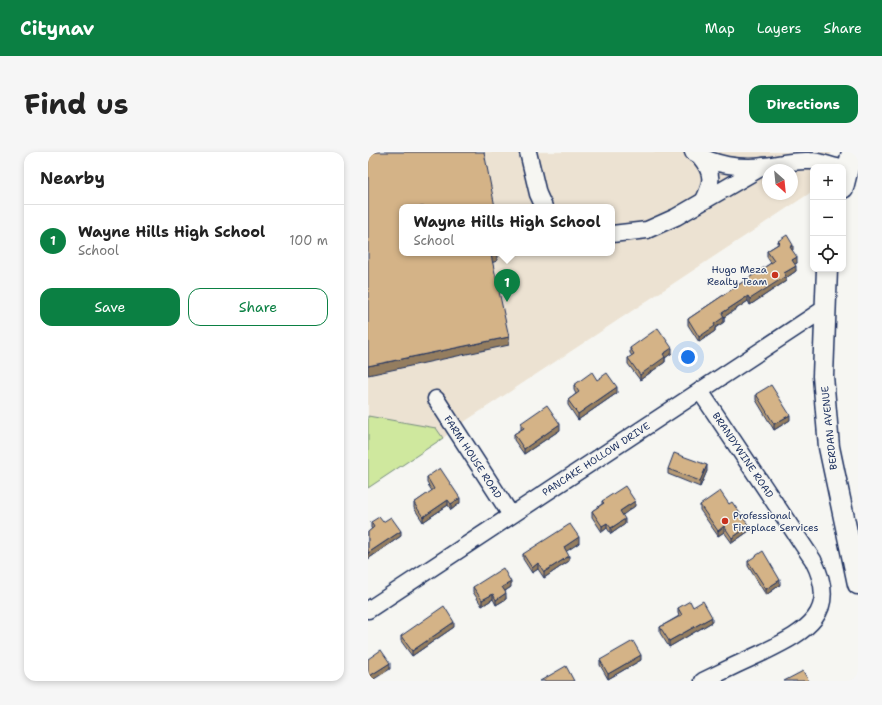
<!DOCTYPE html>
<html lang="en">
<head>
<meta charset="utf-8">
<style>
  :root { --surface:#fff; --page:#f6f6f6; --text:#222; --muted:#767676; --line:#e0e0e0; --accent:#0b8043 }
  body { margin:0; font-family:"Shantell Sans",sans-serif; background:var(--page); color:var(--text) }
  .controls { position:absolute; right:12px; top:12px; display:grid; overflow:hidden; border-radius:8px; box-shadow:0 2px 6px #0003 }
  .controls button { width:36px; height:36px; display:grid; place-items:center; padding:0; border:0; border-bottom:1px solid var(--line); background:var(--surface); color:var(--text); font:20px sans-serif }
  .compass { position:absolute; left:394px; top:12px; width:36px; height:36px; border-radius:50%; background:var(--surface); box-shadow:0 2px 6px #0003; rotate:153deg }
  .you { position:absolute; left:320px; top:205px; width:14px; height:14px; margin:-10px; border:3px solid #fff; border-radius:50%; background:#1a73e8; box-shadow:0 0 0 6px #1a73e833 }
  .badge { display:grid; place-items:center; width:26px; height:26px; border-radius:50%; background:var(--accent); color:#fff; font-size:13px; font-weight:700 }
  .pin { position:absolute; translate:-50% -33px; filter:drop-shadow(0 1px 2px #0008) }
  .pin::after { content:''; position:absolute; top:21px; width:14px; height:12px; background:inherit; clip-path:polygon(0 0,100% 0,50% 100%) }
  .popup { position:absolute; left:31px; top:52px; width:216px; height:52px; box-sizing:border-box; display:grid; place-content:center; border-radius:8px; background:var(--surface); filter:drop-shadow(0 1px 3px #0005); font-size:13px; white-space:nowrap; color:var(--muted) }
  .popup b { font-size:15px; color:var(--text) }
  .popup::after { content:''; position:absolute; left:50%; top:100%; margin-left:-8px; border:8px solid transparent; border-top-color:var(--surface) }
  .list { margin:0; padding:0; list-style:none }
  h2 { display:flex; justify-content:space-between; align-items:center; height:52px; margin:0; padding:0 16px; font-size:17px }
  h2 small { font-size:13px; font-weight:400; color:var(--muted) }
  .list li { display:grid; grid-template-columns:26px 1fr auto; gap:12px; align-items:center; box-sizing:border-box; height:72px; padding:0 16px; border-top:1px solid var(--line) }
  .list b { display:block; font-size:15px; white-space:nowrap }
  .list p { margin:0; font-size:13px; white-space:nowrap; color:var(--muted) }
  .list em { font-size:13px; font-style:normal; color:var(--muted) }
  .actions { display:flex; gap:8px; padding:12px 16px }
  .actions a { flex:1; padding:9px 0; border:1px solid var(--accent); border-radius:12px; text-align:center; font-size:14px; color:var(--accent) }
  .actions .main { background:var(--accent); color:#fff }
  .icon { flex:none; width:22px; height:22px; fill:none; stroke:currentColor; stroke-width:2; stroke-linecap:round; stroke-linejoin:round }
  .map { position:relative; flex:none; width:490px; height:529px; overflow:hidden; border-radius:12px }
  header { display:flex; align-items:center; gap:24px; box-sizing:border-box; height:56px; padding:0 20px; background:var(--accent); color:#fff }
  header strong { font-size:19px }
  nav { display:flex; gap:22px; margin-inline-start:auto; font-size:14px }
  .intro { display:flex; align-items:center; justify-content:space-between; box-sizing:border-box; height:96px; padding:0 24px }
  h1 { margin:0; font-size:28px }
  .button { padding:10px 18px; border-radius:12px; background:var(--accent); color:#fff; font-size:14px; font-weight:700 }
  main { display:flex; gap:24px; padding:0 24px }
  aside { flex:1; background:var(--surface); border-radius:12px; box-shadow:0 2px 6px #0003 }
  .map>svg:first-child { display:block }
  .built { fill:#ece2d2; fill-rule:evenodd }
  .green { fill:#cfe89e; stroke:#758c7e }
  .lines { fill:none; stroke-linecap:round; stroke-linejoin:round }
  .minor-casing { stroke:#1b2f5e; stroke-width:19 }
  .major-casing { stroke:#1b2f5e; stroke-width:23 }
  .minor { stroke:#f6f6f2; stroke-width:16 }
  .major { stroke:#f6f6f2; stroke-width:20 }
  .wall { fill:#b69a74; stroke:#1b2f5e }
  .shaded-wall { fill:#947d5e; stroke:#1b2f5e }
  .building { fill:#d4b387; stroke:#1b2f5e }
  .poi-dot { fill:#c8321e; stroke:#f6f6f2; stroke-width:1.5 }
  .labels { text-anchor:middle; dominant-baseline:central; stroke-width:3; stroke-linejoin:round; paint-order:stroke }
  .poi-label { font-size:10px; fill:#1b2f5e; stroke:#f6f6f2; text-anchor:end }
  .street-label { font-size:10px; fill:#1b2f5e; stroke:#f6f6f2 }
</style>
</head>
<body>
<header>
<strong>Citynav</strong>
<nav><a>Map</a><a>Layers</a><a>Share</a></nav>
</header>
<div class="intro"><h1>Find us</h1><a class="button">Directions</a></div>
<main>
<aside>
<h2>Nearby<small></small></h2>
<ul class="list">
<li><span class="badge">1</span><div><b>Wayne Hills High School</b><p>School</p></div><em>100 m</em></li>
</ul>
<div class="actions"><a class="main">Save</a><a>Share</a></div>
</aside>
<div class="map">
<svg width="490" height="529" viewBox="0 0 490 529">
  <rect width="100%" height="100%" fill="#f6f6f2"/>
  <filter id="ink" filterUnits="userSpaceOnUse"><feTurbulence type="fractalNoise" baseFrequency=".025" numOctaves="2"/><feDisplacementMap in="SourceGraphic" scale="8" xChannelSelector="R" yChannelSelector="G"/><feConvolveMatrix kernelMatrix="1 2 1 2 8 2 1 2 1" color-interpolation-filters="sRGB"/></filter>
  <g filter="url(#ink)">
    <path class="built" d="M0 0H464L456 12 445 15V35L442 41 99 268 75 286 0 336ZM400 18H424V42H400ZM34 55H244V101H34Z"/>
    <path class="green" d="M0 264 68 276 75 286 0 336Z"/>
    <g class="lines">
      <g class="minor-casing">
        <g id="minor">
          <path d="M160 0 170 42 176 55"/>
          <path d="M325 0C345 13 373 17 396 14 411 12 426 8 442 9 451 9 460 13 469 15"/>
          <path d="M333 6C346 22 344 31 336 48"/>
          <path d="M244 82 279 78 308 65 396 14"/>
          <path d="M332 239 445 408C472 461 439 479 396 500 376 509 355 519 335 529"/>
          <path d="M68 247 143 363"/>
          <path d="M0 458 456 157"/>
        </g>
      </g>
      <g class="major-casing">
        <g id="major">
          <path d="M475 36 484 0"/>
          <path d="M459 117 455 224 461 295 490 432"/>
        </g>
      </g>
      <use href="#minor" class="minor"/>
      <use href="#major" class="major"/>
    </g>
    <g class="wall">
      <path d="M410 89 425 98H424L429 111 426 112 428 119 418 126V129L382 153 380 149 356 165V170L347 176V179L331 190 320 173V167L403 111 399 105V99L410 92Z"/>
      <path d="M262 196 304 201 297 206V210L272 228 260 212V206L264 204 262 201Z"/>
      <path d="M229 228 249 241 210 268 200 253V248L208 242 206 238V233Z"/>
      <path d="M388 242 422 268 406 278 388 248Z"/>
      <path d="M153 271 192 278 156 302 146 288V282L153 278Z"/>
      <path d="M300 317 339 319 332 335 300 322Z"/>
      <path d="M59 325 92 351 83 358 80 353 55 370 46 356V351L64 339 59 331Z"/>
      <path d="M234 349 267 354 254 363 257 372 243 382 239 376 234 380 224 365V359L234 352Z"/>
      <path d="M361 352 381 379 364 391 356 380 350 384 332 358V353Z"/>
      <path d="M3 370H15L33 384 0 407V380L4 377 3 376Z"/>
      <path d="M211 391 198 399 201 409 176 426 170 417 164 421 155 407V402Z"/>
      <path d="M380 409 412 433 398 443 380 414Z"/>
      <path d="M105 435H143L137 439 138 447 128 453 125 447 114 454 105 440Z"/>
      <path d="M325 455 344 470 301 495 292 481V475L311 464 310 461V456Z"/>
      <path d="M86 475 44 504 33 489V484Z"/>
      <path d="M232 508H273L240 527 232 513Z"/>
    </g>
    <g class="shaded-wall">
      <path d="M425 93V98L422 100V95Z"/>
      <path d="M129 101V109L123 111V103Z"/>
      <path d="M429 105V111L424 114V108Z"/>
      <path d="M428 114V119L418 126V129L382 153V147L416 121Z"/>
      <path d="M380 144V149L356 165V170L347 176V179L331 190V185L346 172 354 161Z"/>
      <path d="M141 185V193L0 223V214Z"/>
      <path d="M304 196V201L297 206V210L272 228V223L295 202Z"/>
      <path d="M249 235V241L210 268V262Z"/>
      <path d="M422 263V268L406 278V272Z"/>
      <path d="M192 272V278L156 302V297Z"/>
      <path d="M339 313V319L332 335V329Z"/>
      <path d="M92 346V351L83 358V352Z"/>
      <path d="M80 348V353L55 370V365Z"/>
      <path d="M267 349V354L252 365V359Z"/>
      <path d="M257 367V372L243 382V376Z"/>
      <path d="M239 371V376L234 380V374Z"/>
      <path d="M356 374V380L350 384V379Z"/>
      <path d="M381 374V379L364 391V386Z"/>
      <path d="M33 379V384L0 407V401Z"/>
      <path d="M211 385V391L196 401V395Z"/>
      <path d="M201 404V409L176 426V420Z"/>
      <path d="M170 411V417L164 421V416Z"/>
      <path d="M412 428V433L398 443V437Z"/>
      <path d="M143 430V435L134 441V435Z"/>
      <path d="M138 441V447L128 453V448Z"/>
      <path d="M125 442V447L114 454V448Z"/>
      <path d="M344 465V470L301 495V489Z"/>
      <path d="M86 470V475L44 504V499Z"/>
      <path d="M273 503V508L240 527V522Z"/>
      <path d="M22 511V517L3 529H0V525Z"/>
    </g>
    <g class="building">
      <path d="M0 0H116L127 55H34V101H129L123 103 141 185 0 214Z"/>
      <path d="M419 83 425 93 422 95 429 105 424 108 428 114 416 121 418 124 382 147 380 144 354 161 356 165 346 172 347 174 331 185 320 167 406 109 399 99 412 91 410 89Z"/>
      <path d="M290 176 304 196 295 202 297 205 272 223 260 206 266 202 262 196Z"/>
      <path d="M224 220 229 228 239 221 249 235 210 262 200 248 211 240 206 233Z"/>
      <path d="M403 233 422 263 406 272 388 242Z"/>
      <path d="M179 253 192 272 156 297 146 282 156 276 153 271Z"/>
      <path d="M306 301 339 313 332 329 300 317Z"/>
      <path d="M72 316 92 346 83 352 80 348 55 365 46 351 66 337 59 325Z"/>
      <path d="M257 334 267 349 252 359 257 367 243 376 239 371 234 374 224 359 236 351 234 349Z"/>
      <path d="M352 339 361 352 364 350 381 374 364 386 356 374 350 379 332 353Z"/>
      <path d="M11 365 15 370 23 365 33 379 0 401V380L6 375 3 370Z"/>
      <path d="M202 372 211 385 196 395 201 404 176 420 170 411 164 416 155 402Z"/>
      <path d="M395 399 412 428 398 437 380 409Z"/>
      <path d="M135 416 143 430 134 435 138 441 128 448 125 442 114 448 105 435Z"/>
      <path d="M322 449 325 455 335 449 344 465 301 489 292 475 314 463 310 456Z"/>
      <path d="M76 454 86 470 44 499 33 484Z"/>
      <path d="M265 489 273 503 240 522 232 508Z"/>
      <path d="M13 498 22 511 0 525V507Z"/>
      <path d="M198 514 206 529H172Z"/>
      <path d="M435 519 441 529H416Z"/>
    </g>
  </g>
  <g class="poi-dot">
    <circle cx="407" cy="123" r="4"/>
    <circle cx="357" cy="369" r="4"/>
  </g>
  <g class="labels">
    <g class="poi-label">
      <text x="399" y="117">Hugo Meza<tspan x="399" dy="12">Realty Team</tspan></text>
      <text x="365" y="363" text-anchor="start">Professional<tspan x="365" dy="12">Fireplace Services</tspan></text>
    </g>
    <g class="street-label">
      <text transform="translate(461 276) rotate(-96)">BERDAN AVENUE</text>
      <text transform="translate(375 303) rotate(56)">BRANDYWINE ROAD</text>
      <text transform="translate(105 305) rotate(57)">FARM HOUSE ROAD</text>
      <text transform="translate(228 307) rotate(-33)">PANCAKE HOLLOW DRIVE</text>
    </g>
  </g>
</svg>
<div class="controls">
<button>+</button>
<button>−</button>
<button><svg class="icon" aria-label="locate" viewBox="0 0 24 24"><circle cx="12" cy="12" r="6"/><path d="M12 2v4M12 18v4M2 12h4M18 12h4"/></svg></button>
</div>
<svg class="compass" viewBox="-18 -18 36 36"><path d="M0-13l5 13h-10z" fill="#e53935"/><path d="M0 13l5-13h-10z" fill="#767676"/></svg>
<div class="you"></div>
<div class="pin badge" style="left:139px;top:150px">1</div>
<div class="popup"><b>Wayne Hills High School</b>School</div>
</div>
</main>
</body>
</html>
